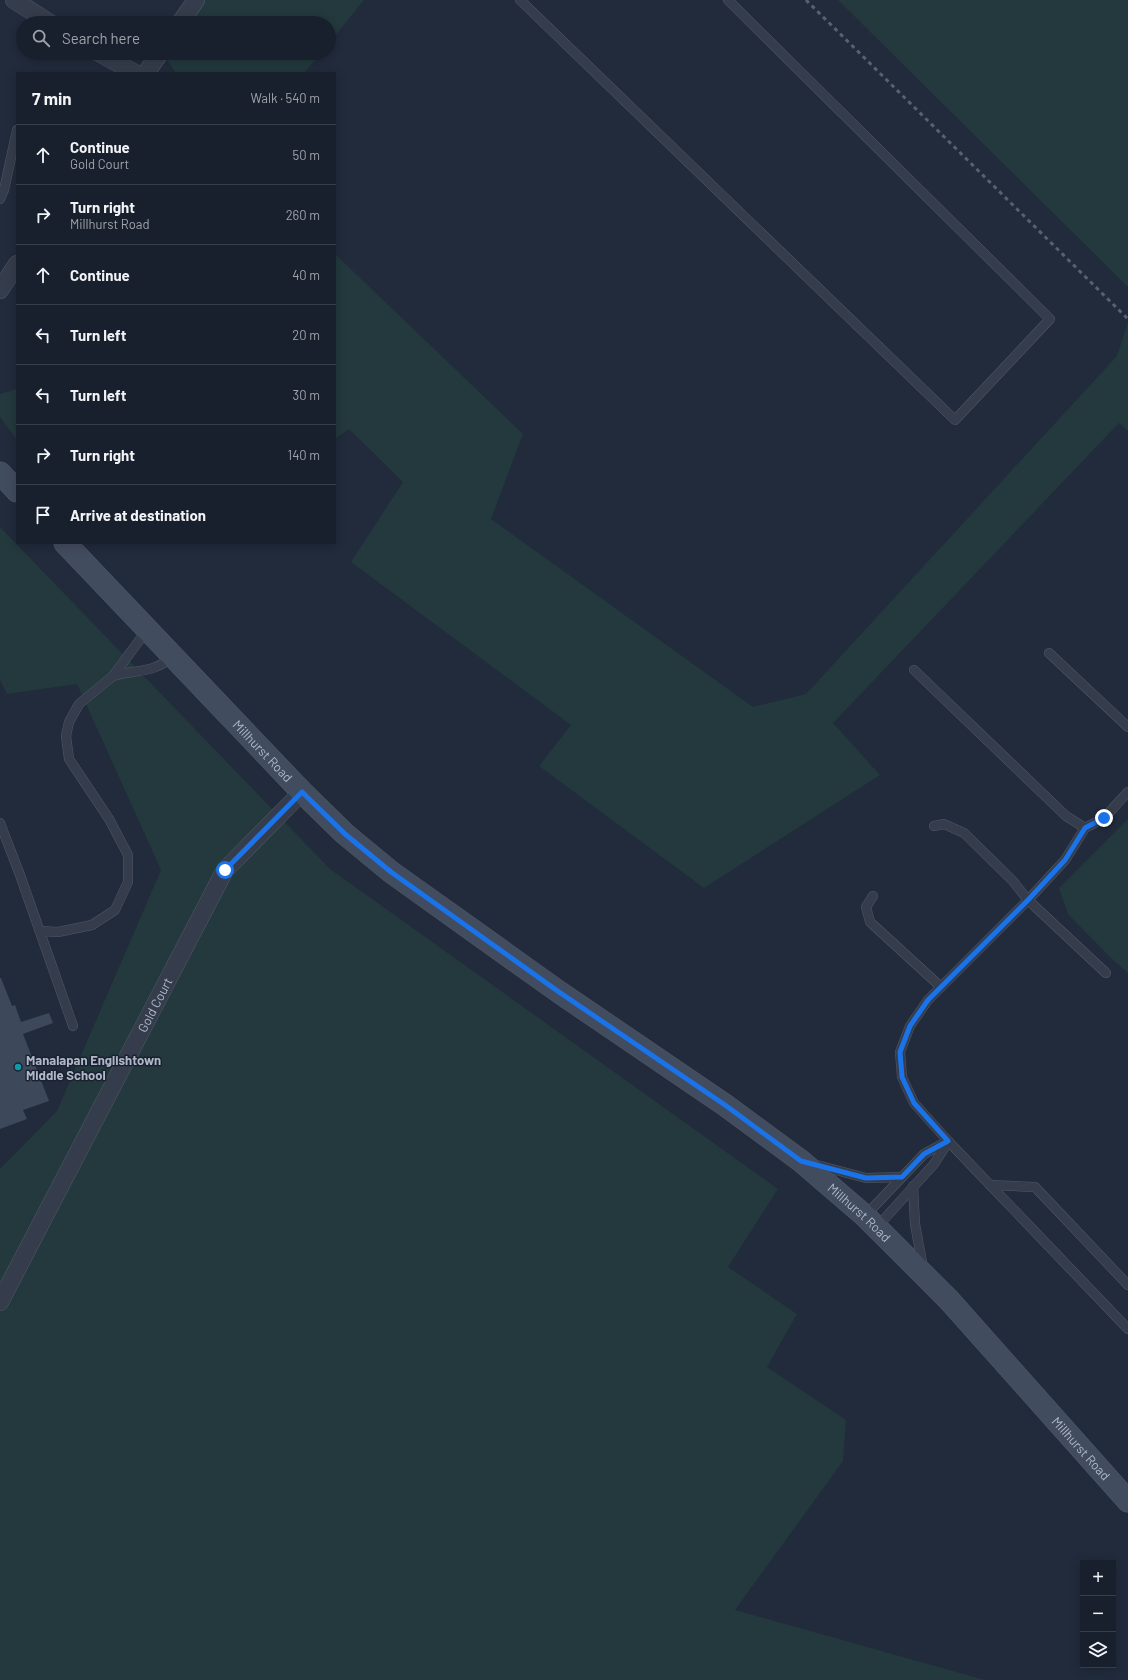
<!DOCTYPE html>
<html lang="en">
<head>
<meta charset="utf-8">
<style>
  :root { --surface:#19202d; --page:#262d39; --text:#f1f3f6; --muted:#9fa3aa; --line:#373e49 }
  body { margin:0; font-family:Barlow,sans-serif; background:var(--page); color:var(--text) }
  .controls { position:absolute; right:12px; bottom:12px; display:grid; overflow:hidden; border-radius:0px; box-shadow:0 2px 10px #0003 }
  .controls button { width:36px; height:36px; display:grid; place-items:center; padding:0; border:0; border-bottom:1px solid var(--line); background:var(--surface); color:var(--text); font:20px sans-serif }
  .stop { position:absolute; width:12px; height:12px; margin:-9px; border:3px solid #1a73e8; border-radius:50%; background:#fff }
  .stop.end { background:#1a73e8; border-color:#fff; box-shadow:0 1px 4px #0008 }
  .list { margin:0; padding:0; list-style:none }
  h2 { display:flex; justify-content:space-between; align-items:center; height:52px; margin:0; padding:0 16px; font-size:17px }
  h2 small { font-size:13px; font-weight:400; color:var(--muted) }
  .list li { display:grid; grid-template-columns:26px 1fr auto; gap:12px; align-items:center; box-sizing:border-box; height:60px; padding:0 16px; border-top:1px solid var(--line) }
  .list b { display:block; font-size:15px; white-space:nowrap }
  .list p { margin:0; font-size:13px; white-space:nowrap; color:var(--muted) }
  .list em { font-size:13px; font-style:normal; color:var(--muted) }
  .icon { flex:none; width:22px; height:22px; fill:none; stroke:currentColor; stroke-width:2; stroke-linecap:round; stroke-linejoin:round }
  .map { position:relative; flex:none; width:1128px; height:1680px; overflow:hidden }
  .search { position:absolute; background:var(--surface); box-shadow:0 2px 10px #0003; left:16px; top:16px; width:320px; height:44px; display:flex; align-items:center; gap:10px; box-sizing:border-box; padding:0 14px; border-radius:22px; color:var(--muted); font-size:15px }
  .panel { position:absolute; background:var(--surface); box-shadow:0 2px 10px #0003; left:16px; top:72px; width:320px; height:472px; border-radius:0px }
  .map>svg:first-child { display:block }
  .green { fill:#23393d }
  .building { fill:#3d495b }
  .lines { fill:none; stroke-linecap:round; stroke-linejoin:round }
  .lane-casing { stroke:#505867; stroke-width:10 }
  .street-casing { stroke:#505867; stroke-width:18 }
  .secondary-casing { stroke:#505867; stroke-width:23 }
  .lane { stroke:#353d4c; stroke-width:9 }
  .street { stroke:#353d4c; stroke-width:17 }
  .secondary { stroke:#424c5f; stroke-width:22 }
  .rail { stroke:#566173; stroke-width:3; stroke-dasharray:4 4; stroke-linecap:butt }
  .route { stroke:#1a73e8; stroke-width:5 }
  .culture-dot { fill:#0f9aa8; stroke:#1a2231; stroke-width:1.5 }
  .labels { text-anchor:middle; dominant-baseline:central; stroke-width:3; stroke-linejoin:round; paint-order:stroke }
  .street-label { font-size:13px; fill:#b0b8c8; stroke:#1a2231 }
  .poi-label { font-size:13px; font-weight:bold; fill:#b0b8c8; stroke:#1a2231; text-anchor:start }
</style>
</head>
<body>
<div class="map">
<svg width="1128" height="1680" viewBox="0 0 1128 1680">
  <rect width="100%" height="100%" fill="#212b3c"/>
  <g class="green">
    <path d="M191 0H364L329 43V23H176Z"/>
    <path d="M838 0H1128V287Z"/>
    <path d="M162 53H321L304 73H176Z"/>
    <path d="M335 254 523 434 491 519 753 707 806 694 1117 356 1128 322V431L1119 423 833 723 880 775 704 888 539 766 571 725 351 562 403 482 349 429 335 439Z"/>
    <path d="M17 389V440L0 417V394Z"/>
    <path d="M0 527 330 869 778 1189 728 1267 797 1314 767 1367 846 1420 843 1461 735 1610 985 1680H0V1169L57 1111 161 870 77 684 7 694 0 680Z"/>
    <path d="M1128 819V973L1110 957 1068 914 1059 888Z"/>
  </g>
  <path class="building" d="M0 978H1L12 1006 15 1005 21 1022 49 1013 53 1023 23 1034 49 1101 23 1110 27 1119 0 1129Z"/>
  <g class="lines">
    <g class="lane-casing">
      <g id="lane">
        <path d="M520 0 955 420 1050 319 728 0"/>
        <path d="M0 199 4 190 17 130"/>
        <path d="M1049 653 1128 727"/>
        <path d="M914 670 1066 816 1085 828 1104 818 1128 792"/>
        <path d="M113 676C135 669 155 674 172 656"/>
        <path d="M0 823 20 875 73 1026"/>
        <path d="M934 826 944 824 964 833 1012 880 1028 900 1106 973"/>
        <path d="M1085 828 1065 860 1028 900 928 1000 910 1026 900 1052 902 1077 914 1103 948 1141 1128 1329"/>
        <path d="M873 896 866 907 870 922 941 987"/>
        <path d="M40 931 58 932 92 925 115 910 128 882V855L109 819 69 759 66 736 69 722 79 704 113 676 147 630"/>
        <path d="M813 1164 866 1178 902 1177"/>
        <path d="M990 1185 1035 1187 1128 1285"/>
        <path d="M913 1186 915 1224 923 1268"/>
        <path d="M865 1216 924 1154 948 1141"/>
        <path d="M877 1227 934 1164 948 1142"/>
      </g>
    </g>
    <g class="street-casing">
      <g id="street">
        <path d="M14 0 50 23"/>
        <path d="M180 23 196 0"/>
        <path d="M99 53 135 73"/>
        <path d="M146 73 160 53"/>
        <path d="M0 290 17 264"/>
        <path id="s1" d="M0 1302 225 870 302 792"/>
      </g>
    </g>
    <g class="secondary-casing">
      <g id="secondary">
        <path d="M0 473 17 491"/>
        <path id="s2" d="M65 543 302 792 345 834 391 872 559 992 725 1105 801 1161 865 1216 949 1300 1128 1501"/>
      </g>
    </g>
    <use href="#lane" class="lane"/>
    <use href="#street" class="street"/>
    <use href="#secondary" class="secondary"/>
    <path class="rail" d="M806 0 1128 319"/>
  </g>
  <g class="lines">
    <path class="route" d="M225 870 302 792 345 834 391 872 559 992 725 1105 801 1161 866 1178 902 1177 924 1154 948 1141 914 1103 902 1077 900 1052 910 1026 928 1000 1028 900 1065 860 1085 828 1104 818"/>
  </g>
  <circle class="culture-dot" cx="18" cy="1067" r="4"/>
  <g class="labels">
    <g class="street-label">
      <text stroke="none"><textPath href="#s2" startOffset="287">Millhurst Road</textPath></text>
      <text stroke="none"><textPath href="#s1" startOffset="335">Gold Court</textPath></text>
      <text stroke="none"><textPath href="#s2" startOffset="1043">Millhurst Road</textPath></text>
      <text stroke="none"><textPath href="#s2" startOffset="1367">Millhurst Road</textPath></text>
    </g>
    <g class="poi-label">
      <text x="26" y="1060">Manalapan Englishtown<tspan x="26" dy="15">Middle School</tspan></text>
    </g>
  </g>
</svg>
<div class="controls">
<button>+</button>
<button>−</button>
<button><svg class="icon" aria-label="layers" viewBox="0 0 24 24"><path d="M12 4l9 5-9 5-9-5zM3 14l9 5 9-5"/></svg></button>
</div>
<div class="stop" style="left:225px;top:870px"></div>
<div class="stop end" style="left:1104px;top:818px"></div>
<div class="search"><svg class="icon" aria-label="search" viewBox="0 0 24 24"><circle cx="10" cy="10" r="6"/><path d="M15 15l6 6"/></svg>Search here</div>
<section class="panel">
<h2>7 min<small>Walk · 540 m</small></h2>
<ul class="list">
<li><svg class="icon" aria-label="ahead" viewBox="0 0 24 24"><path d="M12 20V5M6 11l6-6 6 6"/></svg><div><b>Continue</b><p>Gold Court</p></div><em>50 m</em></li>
<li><svg class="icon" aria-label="right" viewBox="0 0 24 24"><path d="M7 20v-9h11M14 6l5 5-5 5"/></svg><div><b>Turn right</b><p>Millhurst Road</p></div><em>260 m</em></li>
<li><svg class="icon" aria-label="ahead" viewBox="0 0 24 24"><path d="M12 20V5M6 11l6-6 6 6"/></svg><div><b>Continue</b></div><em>40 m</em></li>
<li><svg class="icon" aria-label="left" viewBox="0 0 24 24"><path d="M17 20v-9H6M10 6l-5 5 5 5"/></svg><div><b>Turn left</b></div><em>20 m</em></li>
<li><svg class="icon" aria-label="left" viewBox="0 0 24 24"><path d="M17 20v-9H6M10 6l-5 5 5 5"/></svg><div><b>Turn left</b></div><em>30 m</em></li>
<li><svg class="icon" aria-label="right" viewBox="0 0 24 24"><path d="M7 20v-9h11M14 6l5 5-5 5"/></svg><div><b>Turn right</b></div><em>140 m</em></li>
<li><svg class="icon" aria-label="arrive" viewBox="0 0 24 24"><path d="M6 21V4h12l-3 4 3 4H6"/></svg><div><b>Arrive at destination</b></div></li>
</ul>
</section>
</div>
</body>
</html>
